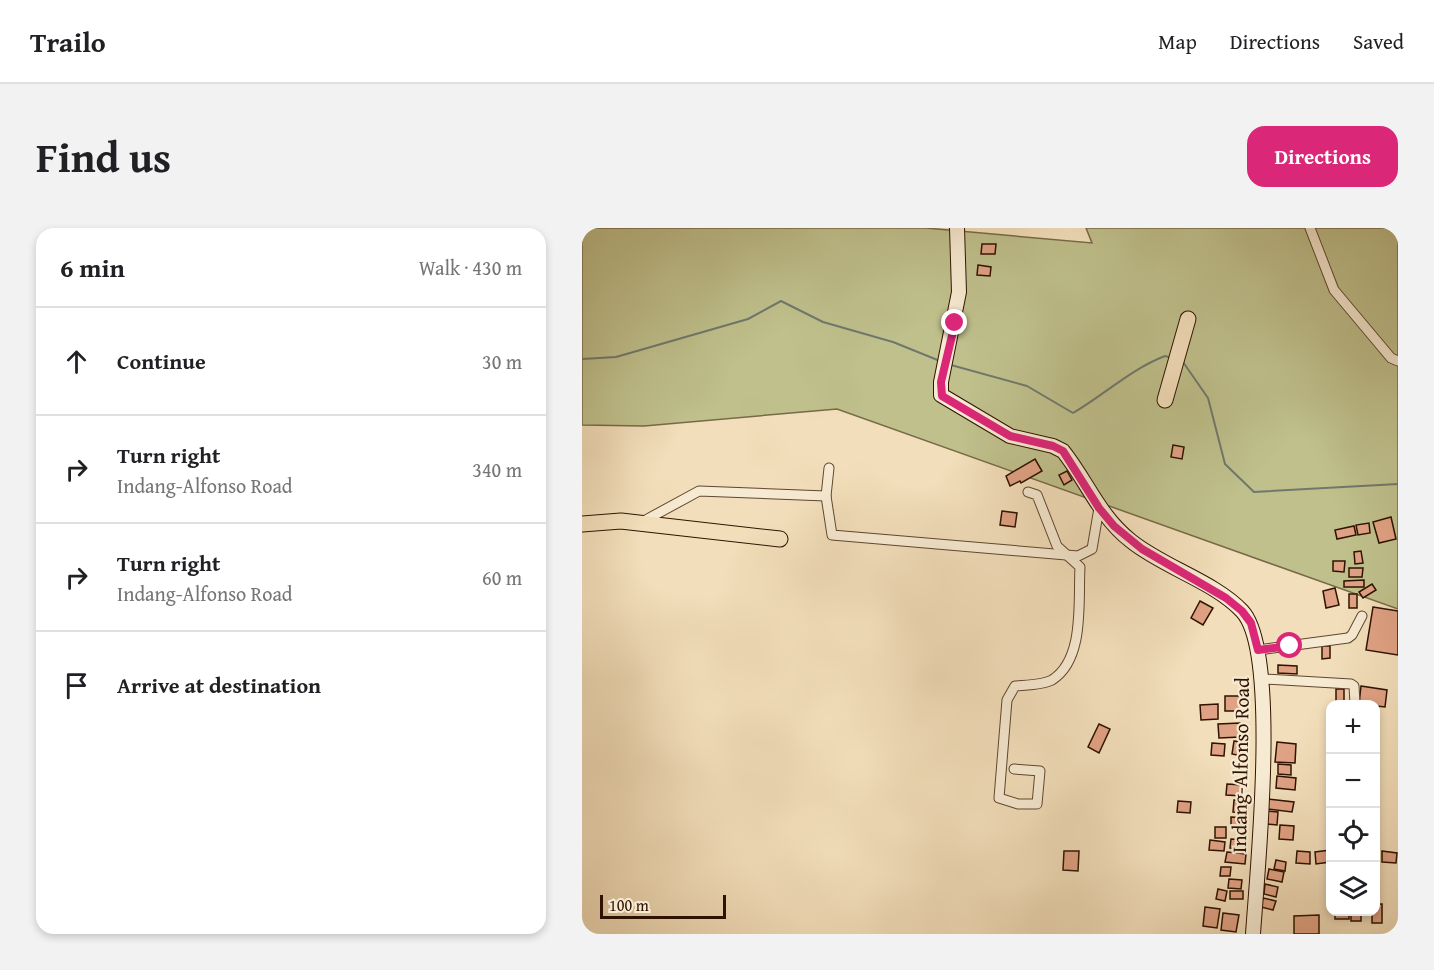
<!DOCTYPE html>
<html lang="en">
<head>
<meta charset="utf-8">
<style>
  :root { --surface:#fff; --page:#f2f2f2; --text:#202124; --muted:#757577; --line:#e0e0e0; --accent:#db2777 }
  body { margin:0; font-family:"Gentium Book Plus",serif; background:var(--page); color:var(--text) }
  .controls { position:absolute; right:18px; bottom:18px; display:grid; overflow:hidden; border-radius:12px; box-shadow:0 3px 9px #0003 }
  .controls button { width:54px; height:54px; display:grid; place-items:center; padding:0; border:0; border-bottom:2px solid var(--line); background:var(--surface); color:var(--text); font:30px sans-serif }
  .scale { position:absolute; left:18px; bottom:15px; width:126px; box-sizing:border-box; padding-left:6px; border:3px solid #2f1300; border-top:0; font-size:16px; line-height:21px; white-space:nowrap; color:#2f1300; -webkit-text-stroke:4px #f7ead2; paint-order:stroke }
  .stop { position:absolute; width:18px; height:18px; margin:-14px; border:4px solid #db2777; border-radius:50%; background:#fff }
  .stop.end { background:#db2777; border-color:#fff; box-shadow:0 2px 6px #0008 }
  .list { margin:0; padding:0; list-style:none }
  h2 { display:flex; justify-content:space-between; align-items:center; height:78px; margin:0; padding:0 24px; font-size:26px }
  h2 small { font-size:20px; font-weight:400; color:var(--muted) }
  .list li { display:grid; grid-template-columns:39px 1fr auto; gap:18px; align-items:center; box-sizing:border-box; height:108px; padding:0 24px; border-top:2px solid var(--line) }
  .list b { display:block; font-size:22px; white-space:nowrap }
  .list p { margin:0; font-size:20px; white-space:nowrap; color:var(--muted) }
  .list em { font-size:20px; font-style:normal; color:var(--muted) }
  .icon { flex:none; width:33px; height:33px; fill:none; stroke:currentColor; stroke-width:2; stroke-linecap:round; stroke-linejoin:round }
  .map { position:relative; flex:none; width:816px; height:706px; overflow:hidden; border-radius:18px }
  header { display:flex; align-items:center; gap:36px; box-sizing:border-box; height:84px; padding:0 30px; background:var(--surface); border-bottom:2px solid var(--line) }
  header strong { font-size:28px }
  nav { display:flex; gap:33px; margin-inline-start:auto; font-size:21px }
  .intro { display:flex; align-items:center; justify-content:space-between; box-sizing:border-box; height:144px; padding:0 36px }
  h1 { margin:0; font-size:42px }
  .button { padding:15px 27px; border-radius:18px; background:var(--accent); color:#fff; font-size:21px; font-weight:700 }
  main { display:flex; gap:36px; padding:0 36px }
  aside { flex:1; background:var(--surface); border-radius:18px; box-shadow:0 3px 9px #0003 }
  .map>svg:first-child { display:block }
  .green { fill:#bfc08c; stroke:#776a46; stroke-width:1.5 }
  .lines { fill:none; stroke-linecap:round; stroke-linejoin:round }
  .stream { stroke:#70786d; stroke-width:2 }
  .building { fill:#e0a284; stroke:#2f1300; stroke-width:1.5 }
  .street-casing { stroke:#60462e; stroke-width:11 }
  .secondary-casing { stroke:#2f1300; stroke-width:16 }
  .primary-casing { stroke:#2f1300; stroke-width:17 }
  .street { stroke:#f7ead2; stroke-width:9 }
  .secondary { stroke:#f7ead2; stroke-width:14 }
  .primary { stroke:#f2deba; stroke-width:15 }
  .route { stroke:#db2777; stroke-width:8 }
  .labels { text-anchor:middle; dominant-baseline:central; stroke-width:4.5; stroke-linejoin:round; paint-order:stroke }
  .street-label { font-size:20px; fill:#2f1300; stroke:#f7ead2 }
</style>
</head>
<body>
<header>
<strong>Trailo</strong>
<nav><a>Map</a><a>Directions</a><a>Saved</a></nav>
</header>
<div class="intro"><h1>Find us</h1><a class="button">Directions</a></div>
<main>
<aside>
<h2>6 min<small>Walk · 430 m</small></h2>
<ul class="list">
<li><svg class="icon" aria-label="ahead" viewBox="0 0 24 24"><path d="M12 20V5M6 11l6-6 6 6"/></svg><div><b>Continue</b></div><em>30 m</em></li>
<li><svg class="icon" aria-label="right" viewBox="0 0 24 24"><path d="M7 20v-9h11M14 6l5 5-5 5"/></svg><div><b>Turn right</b><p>Indang-Alfonso Road</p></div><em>340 m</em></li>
<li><svg class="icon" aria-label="right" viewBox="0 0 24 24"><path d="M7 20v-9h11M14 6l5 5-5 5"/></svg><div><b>Turn right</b><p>Indang-Alfonso Road</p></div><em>60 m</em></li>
<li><svg class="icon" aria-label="arrive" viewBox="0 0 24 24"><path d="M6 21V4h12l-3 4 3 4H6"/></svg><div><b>Arrive at destination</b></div></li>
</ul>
</aside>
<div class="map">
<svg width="816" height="706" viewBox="0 0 816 706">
  <rect width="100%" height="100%" fill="#f2deba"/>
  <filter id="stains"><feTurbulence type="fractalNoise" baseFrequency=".00333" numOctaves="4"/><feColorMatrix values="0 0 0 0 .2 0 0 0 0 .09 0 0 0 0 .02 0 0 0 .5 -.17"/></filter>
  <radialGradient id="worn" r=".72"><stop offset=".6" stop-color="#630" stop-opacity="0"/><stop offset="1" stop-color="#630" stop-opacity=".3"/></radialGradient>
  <path class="green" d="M0 0H344L510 15 504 0H816V381L255 181 62 198 0 197Z"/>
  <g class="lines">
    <g class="stream">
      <path d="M0 131 34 129 166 91 199 73 241 94 311 114 358 133"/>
      <path d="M601 134 626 170 643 236 672 264 816 256"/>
      <path d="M369 137 445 158 491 185C522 167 549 141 583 128L590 130"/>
    </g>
  </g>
  <g class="building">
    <path d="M400 16H414L413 26H399Z"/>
    <path d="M396 37 409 39 408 48 395 47Z"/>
    <path d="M591 217 602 219 600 231 589 229Z"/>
    <path d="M453 231 460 243 439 255 438 253 428 258 424 248Z"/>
    <path d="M485 243 490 252 482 257 477 247Z"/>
    <path d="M420 283 435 285 433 299 418 297Z"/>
    <path d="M809 289 814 311 797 315 791 294Z"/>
    <path d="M787 295 788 305 776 307 774 297Z"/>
    <path d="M772 298 774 307 755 311 753 302Z"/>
    <path d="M779 323 781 335 773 336 772 324Z"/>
    <path d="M751 333H763L762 344 751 343Z"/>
    <path d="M767 340H781L780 349H767Z"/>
    <path d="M782 352V359H762V353Z"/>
    <path d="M790 356 794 362 781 370 777 364Z"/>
    <path d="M753 360 757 377 744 380 741 363Z"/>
    <rect x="767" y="366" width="8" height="14"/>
    <path d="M618 373 631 380 621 397 609 390Z"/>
    <path d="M791 379 816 383V427L784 422Z"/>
    <path d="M740 418H748V430L740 431Z"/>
    <path d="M696 437 715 438V446L696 445Z"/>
    <path d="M779 458 805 462 803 479 777 476Z"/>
    <rect x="754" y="461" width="8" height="15"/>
    <path d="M643 468H666L665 483H643Z"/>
    <path d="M636 476V491L619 492 618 477Z"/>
    <path d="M658 495V509L637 510 636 496Z"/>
    <path d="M517 496 528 501 517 525 506 519Z"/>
    <path d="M652 513 667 515 665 529 650 526Z"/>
    <path d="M695 514 714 516 713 535 693 534Z"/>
    <path d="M630 515 643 516 642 528 629 527Z"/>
    <path d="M696 536 709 537V547L696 546Z"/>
    <path d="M695 548 714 550 713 562 694 560Z"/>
    <path d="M645 556 661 557V568L644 567Z"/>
    <path d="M686 571 712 574 710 584 685 581Z"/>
    <path d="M652 572 667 573 665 585 651 584Z"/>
    <path d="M596 573 609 574 608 585 595 584Z"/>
    <path d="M685 583 696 584 695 597 684 596Z"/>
    <path d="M649 589 662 590 661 601 649 600Z"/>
    <path d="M698 597 712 598 711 612 697 611Z"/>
    <rect x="633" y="599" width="11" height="11"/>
    <path d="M649 611 662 612 661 621 648 620Z"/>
    <path d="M628 612 643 614 642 623 627 622Z"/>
    <path d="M748 622V634L734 636 733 624Z"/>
    <path d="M482 623H497L496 643 481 642Z"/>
    <path d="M715 623 728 624V636L714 635Z"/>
    <path d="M800 623 815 625 814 635 800 634Z"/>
    <path d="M645 624 664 626 663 636 643 634Z"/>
    <path d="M694 632 704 634 703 643 692 641Z"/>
    <path d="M639 639H649L648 648H638Z"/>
    <path d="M687 641 702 644 700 654 685 651Z"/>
    <path d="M647 651 660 652 659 661 646 660Z"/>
    <path d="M683 656 696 659 694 669 682 666Z"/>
    <path d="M636 661 645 663 643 673 634 671Z"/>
    <rect x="648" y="663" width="13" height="8"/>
    <path d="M681 670 694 673 691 682 679 679Z"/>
    <path d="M794 676H800V695H790V684H794Z"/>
    <path d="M623 679 638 681 635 700 621 698Z"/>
    <rect x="753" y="684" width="14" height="7"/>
    <rect x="769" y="684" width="10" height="9"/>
    <path d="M641 685 657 687 654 704 639 702Z"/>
    <path d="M737 687V706H712V688Z"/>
  </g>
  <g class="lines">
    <g class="street-casing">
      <g id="street">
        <path d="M728 0 752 62 809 130 816 133"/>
        <path d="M247 240 244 268 250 307 496 328 510 321 517 280"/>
        <path d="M60 294 117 263 244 268"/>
        <path d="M676 422 766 410 770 407 780 388"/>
        <path d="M682 451 769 456 772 458 773 476"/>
        <path d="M432 541 458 543 455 576H436L417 570 425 472 433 458C444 457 461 457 470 452 503 431 496 374 498 339L475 318 455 267 446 264"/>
      </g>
    </g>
    <g class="secondary-casing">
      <path id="secondary" d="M375 0 377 64 359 154V167L428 208 471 218 481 223C505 253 517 288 549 313 581 339 633 354 660 383 698 423 675 645 671 706"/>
    </g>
    <g class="primary-casing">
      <g id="primary">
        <path d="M583 172 606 91"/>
        <path d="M0 296 39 293 198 311"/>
      </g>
    </g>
    <use href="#street" class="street"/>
    <use href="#secondary" class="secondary"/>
    <use href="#primary" class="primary"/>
  </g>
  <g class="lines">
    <path class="route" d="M373 95 359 154 360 168 428 208 471 218 481 223 517 280 532 298 560 321 644 370 660 383 669 395 676 422 708 418"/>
  </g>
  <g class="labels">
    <g class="street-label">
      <text transform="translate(658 537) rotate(-89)">Indang-Alfonso Road</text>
    </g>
  </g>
  <rect width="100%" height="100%" filter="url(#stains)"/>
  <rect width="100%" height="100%" fill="url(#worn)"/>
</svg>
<div class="controls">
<button>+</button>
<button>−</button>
<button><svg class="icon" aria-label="locate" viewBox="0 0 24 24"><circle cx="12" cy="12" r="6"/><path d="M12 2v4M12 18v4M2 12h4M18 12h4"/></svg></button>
<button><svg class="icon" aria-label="layers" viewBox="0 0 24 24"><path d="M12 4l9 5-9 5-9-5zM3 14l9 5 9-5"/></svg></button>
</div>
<div class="scale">100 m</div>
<div class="stop" style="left:708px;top:418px"></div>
<div class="stop end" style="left:373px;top:95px"></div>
</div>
</main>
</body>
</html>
